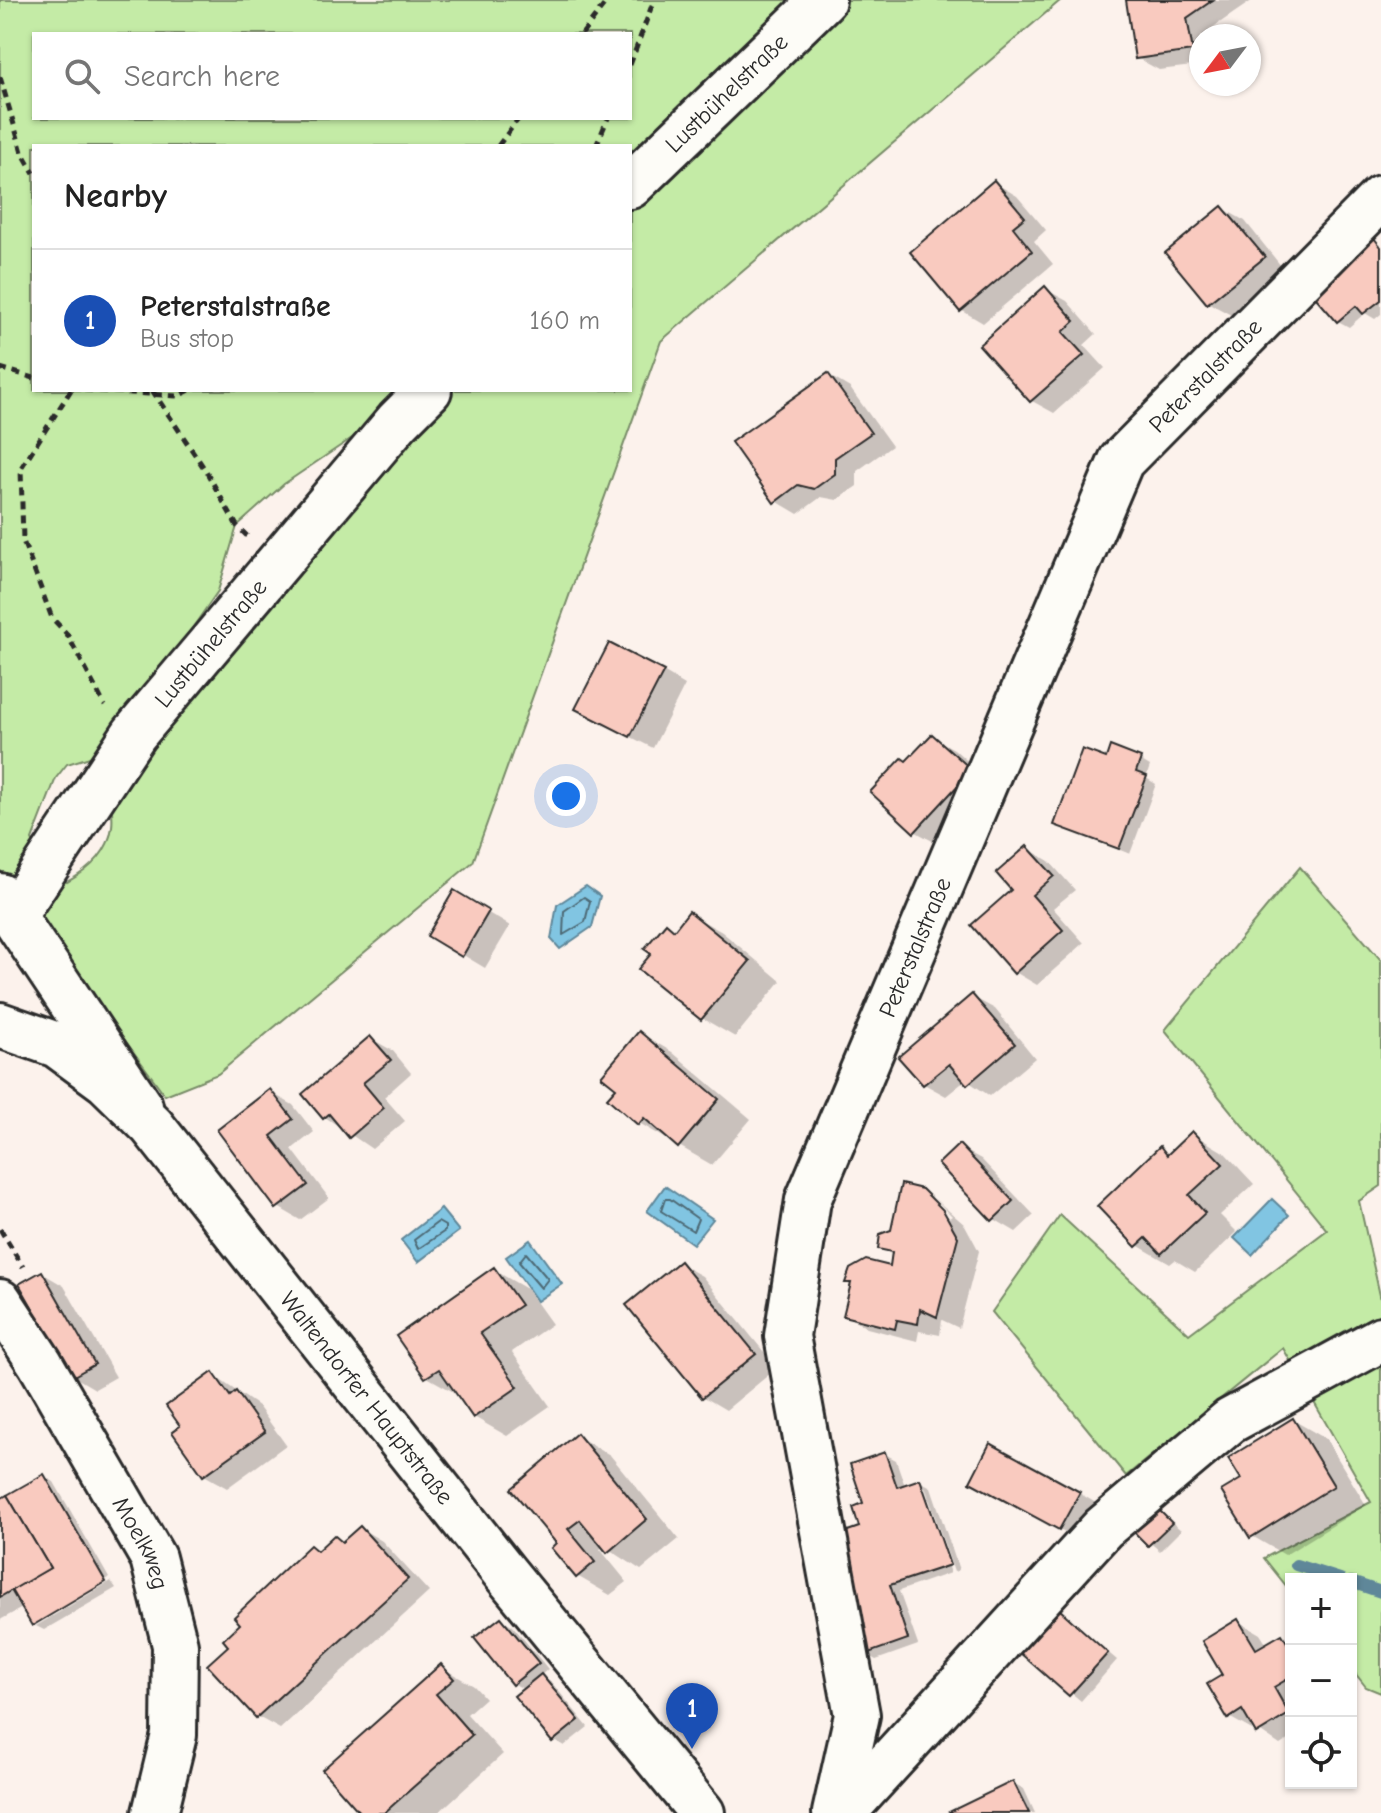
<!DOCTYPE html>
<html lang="en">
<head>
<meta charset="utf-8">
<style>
  :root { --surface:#fff; --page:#f6f6f6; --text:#222; --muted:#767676; --line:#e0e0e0; --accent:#7c3aed }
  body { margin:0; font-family:"Comic Neue",sans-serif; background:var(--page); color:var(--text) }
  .controls { position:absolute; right:24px; bottom:24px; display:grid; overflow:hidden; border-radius:0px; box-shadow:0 2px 6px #0004 }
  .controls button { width:72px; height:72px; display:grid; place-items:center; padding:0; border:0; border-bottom:2px solid var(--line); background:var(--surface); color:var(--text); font:40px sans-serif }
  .compass { position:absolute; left:1189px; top:24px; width:72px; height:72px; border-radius:50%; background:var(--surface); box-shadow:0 2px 6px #0004; rotate:238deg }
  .you { position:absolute; left:566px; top:796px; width:28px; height:28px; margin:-20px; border:6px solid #fff; border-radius:50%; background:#1a73e8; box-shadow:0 0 0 12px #1a73e833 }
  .badge { display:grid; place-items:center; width:52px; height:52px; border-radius:50%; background:var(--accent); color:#fff; font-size:26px; font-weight:700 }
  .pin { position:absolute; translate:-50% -66px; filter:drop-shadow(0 2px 4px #0008) }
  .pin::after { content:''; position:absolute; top:42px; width:28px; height:24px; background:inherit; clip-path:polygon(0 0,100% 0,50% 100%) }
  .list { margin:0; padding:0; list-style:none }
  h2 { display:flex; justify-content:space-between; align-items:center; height:104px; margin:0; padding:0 32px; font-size:34px }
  h2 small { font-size:26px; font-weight:400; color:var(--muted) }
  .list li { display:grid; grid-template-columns:52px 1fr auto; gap:24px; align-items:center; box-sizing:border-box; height:144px; padding:0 32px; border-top:2px solid var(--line) }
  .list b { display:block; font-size:30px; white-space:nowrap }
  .list p { margin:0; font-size:26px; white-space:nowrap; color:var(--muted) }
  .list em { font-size:26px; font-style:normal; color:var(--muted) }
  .icon { flex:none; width:44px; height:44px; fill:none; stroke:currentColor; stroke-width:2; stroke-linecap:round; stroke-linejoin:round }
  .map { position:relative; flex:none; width:1381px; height:1813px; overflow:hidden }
  .search { position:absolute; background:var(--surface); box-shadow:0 2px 6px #0004; left:32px; top:32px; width:600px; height:88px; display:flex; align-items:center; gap:20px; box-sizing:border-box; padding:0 28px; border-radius:0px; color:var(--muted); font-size:30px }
  .panel { position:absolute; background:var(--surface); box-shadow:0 2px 6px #0004; left:32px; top:144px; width:600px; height:248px; border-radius:0px }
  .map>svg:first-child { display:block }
  .green { fill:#c4eba6; stroke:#788b68; stroke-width:2; fill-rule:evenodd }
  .water { fill:#81c5e2; stroke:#5f8799; stroke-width:2 }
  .shadow { fill:#0003 }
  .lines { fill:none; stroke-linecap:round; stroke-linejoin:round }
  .shore { stroke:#4d6974; stroke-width:2 }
  .stream { stroke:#5f8799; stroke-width:12 }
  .building { fill:#f9cabf; stroke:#2b2b2b; stroke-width:2 }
  .minor-casing { stroke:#2b2b2b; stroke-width:50 }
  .major-casing { stroke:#2b2b2b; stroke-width:50 }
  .path { stroke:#2b2b2b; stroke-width:5; stroke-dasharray:8 6; stroke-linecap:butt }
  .minor { stroke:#fdfcf7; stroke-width:44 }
  .major { stroke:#fdfcf7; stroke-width:44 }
  .labels { text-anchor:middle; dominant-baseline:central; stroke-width:7; stroke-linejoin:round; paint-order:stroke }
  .street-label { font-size:24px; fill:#2b2b2b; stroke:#fdfcf7 }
</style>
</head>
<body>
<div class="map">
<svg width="1381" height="1813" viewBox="0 0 1381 1813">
  <rect width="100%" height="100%" fill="#fcf2ec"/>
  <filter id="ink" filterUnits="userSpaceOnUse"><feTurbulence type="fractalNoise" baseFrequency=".0125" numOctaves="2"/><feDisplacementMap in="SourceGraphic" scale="16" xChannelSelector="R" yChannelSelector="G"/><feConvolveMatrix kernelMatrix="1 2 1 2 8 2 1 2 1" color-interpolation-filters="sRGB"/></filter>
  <g filter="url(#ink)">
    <g class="green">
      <path d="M0 0H1061L661 341 473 862 218 1074 165 1095 0 870ZM34 34H630V118H34ZM34 146H630V390H34ZM355 436 364 445 184 658V640L218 591 237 526 284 484ZM93 756C121 810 124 851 67 882L47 869 32 840 56 778 67 764Z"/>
      <path d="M1300 867 1381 960V1186L1359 1201 1381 1300V1693L1366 1687 1351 1668V1579H1291V1592L1264 1558 1371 1502 1283 1348 1126 1476 992 1312 1060 1215 1189 1334 1327 1230 1165 1030Z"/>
    </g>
    <g class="water">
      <path d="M586 886 600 896 592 927 560 949 551 939 557 905Z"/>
      <path d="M665 1186 713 1219 693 1244 647 1211Z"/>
      <path d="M1272 1199 1289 1215 1252 1255 1234 1238Z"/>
      <path d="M441 1209 459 1231 418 1262 401 1240Z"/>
      <path d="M530 1240 562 1284 537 1301 506 1257Z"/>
    </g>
    <g class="shadow">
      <path d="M1128 0H1253L1209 30 1210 36H1201V65L1159 70 1137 58Z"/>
      <path d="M995 183 1017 196 1046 230 1034 241 1053 264 983 323 961 310Z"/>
      <path d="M1222 208 1245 221 1285 271 1231 315 1209 303 1168 253Z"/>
      <path d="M1375 241 1381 244V314L1375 319 1365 313 1349 327 1338 321Z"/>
      <path d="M1045 289 1067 301 1096 334 1084 345 1105 368 1054 413 1032 401 982 345Z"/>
      <path d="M828 375 850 388 892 446 857 471V486L837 500 821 497 798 514 776 501Z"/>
      <path d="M663 672 685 685 653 748 599 721Z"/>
      <path d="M932 737 954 749 993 784 938 844 916 832 873 792Z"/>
      <path d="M1140 760 1150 766 1146 778 1156 784 1130 854 1056 824 1107 761Z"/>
      <path d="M1027 848 1049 861 1075 890 1053 908 1084 943 1037 985 1015 972 1014 890Z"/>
      <path d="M455 893 510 926 485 968 430 935Z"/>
      <path d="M690 914 722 932 781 981 735 1037 702 1018 653 954 666 925 676 931Z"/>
      <path d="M973 997 995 1009 1035 1058 990 1096 966 1080 946 1096 924 1084Z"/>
      <path d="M640 1033 672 1052 751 1119 712 1165 639 1123 619 1088Z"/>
      <path d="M370 1038 393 1051 411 1073 384 1097 405 1121 372 1149 325 1117Z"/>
      <path d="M270 1092 293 1105 314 1132 292 1149 329 1198 300 1220 278 1207 219 1131Z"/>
      <path d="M1193 1134 1225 1153 1254 1184 1220 1215 1237 1232 1195 1272 1175 1260 1170 1264 1137 1245 1160 1149 1170 1155Z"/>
      <path d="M959 1147 981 1159 1034 1215 1016 1232 994 1219Z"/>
      <path d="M921 1191 933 1197H928L949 1218 952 1216 934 1198 965 1225 979 1251 959 1328 942 1320 940 1335 919 1331 917 1341 867 1328 845 1315 853 1286 847 1283 892 1269 893 1255 880 1248Z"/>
      <path d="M680 1264 702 1276 777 1368 726 1410 704 1397 629 1305Z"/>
      <path d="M494 1270 527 1289 552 1324 512 1352 550 1406 507 1436 474 1417 459 1395 427 1377Z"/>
      <path d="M42 1273 64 1286 116 1377 95 1389 73 1376Z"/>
      <path d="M213 1375 258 1406 286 1445 227 1488 204 1475 183 1427Z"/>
      <path d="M1293 1420 1326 1439 1366 1505 1285 1555 1252 1536 1243 1479Z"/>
      <path d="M577 1436 610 1455 679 1539 641 1570 604 1546 600 1549 627 1582 610 1595 577 1576 559 1543Z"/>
      <path d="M885 1454 896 1460 905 1486 920 1481 931 1487 959 1570 954 1572 925 1487H921L950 1573 899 1591 918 1645 876 1660 865 1654 862 1528 866 1504Z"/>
      <path d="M44 1476 54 1482 109 1578 36 1621V1626L24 1607 0 1620V1501Z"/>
      <path d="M1079 1493 1101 1506 1082 1541 994 1494Z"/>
      <path d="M1150 1504 1181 1530 1160 1551 1129 1525Z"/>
      <path d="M360 1528 382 1541 429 1592 280 1729 258 1717 231 1646 243 1624 335 1537 344 1543Z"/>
      <path d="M111 1581 116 1588 44 1630 36 1626Z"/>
      <path d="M1059 1611 1117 1660 1081 1701 1023 1653Z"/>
      <path d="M501 1619 512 1625 548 1669 540 1676 552 1683 588 1727 564 1746 554 1740 525 1690 513 1683Z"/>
      <path d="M1238 1621 1260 1634 1267 1645 1282 1636 1291 1641V1738L1280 1745 1255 1728 1252 1730 1229 1717 1225 1676Z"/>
      <path d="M441 1667 474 1686 485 1698 467 1714 503 1754 438 1813H363Z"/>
      <path d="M1013 1783 1024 1789 1035 1813H952Z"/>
    </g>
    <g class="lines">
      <g class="shore">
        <path d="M584 897 590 901 585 922 563 935 564 911Z"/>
        <path d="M665 1199H670L698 1219 693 1231 661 1211Z"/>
        <path d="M438 1222 445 1226V1231L418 1249 414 1240Z"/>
        <path d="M526 1253 548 1279 541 1288 519 1262Z"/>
      </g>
      <g class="stream">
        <path d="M1296 1565 1340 1579"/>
        <path d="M1351 1582 1381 1592"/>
      </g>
    </g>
    <g class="building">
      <path d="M1126 0H1213L1187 18 1193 51 1135 59Z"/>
      <path d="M994 180 1025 217 1013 227 1032 251 960 312 910 252Z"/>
      <path d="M1222 206 1265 257 1207 304 1165 253Z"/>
      <path d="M1374 238 1381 247V300L1363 314 1356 306 1337 322 1310 291Z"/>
      <path d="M1045 286 1075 321 1063 332 1084 355 1030 402 979 345Z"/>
      <path d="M828 373 871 433 835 458V474L814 489 798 485 774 503 731 442Z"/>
      <path d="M609 643 664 671 630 737 575 709Z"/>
      <path d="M932 734 972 770 914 833 870 792 902 758 906 761Z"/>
      <path d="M1110 746 1141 758 1136 772 1147 776 1119 849 1054 825 1082 749 1106 758Z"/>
      <path d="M1027 846 1054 876 1032 895 1063 930 1014 974 971 925 1011 890 996 873Z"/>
      <path d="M454 890 489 911 462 957 427 936Z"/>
      <path d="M689 911 750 961 701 1020 638 969 651 954 644 949 666 923 674 930Z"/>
      <path d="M972 994 1015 1044 967 1085 949 1064 923 1085 898 1057Z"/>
      <path d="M639 1031 719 1099 678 1148 644 1118 638 1125 607 1098 616 1088 601 1076Z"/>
      <path d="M370 1036 391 1060 363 1083 384 1108 349 1138 329 1114 323 1119 302 1094Z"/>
      <path d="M270 1089 293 1119 271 1136 308 1185 276 1209 217 1130Z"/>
      <path d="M1192 1131 1223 1164 1189 1195 1205 1213 1161 1254 1146 1238 1136 1247 1097 1206 1160 1146 1167 1155Z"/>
      <path d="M959 1144 1013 1201 992 1221 938 1164Z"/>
      <path d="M901 1184 922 1189 943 1210 958 1237 937 1317 920 1309 918 1324 897 1320 895 1329 843 1316 851 1283H845L850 1269 866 1260 890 1266 892 1252 878 1249 880 1234 891 1230Z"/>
      <path d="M680 1261 756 1354 702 1398 626 1305Z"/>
      <path d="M494 1267 521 1305 480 1333 518 1387 473 1418 439 1369 425 1378 396 1336Z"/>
      <path d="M42 1271 95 1364 72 1377 19 1284Z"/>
      <path d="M213 1372 230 1396 236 1391 265 1432 203 1476 172 1432 180 1426 166 1406Z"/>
      <path d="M1293 1418 1334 1486 1250 1538 1221 1491 1241 1479 1228 1458Z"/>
      <path d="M577 1433 647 1519 607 1553 580 1520 568 1529 595 1562 576 1578 551 1548 556 1543 511 1489Z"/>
      <path d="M990 1443 1080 1492 1059 1530 970 1482Z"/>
      <path d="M885 1452 897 1487 920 1479 950 1565 890 1585 908 1639 863 1655 842 1533 859 1527 853 1507 863 1503 850 1464Z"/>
      <path d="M44 1474 106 1582 32 1626 11 1590 50 1568 7 1495Z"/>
      <path d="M7 1495 50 1568 0 1597V1499Z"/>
      <path d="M1150 1501 1172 1523 1148 1546 1127 1525Z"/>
      <path d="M360 1526 408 1579 256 1718 207 1665 228 1646 223 1640 240 1624 234 1617 310 1545 317 1551 334 1535 342 1542Z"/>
      <path d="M1059 1609 1108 1653 1069 1696 1020 1653Z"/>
      <path d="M501 1617 539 1663 512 1685 474 1638Z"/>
      <path d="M1238 1619 1256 1649 1282 1634 1291 1649V1677L1274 1687 1289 1714 1256 1734 1242 1710 1228 1719 1207 1684 1222 1675 1202 1641Z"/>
      <path d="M441 1664 454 1679 436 1694 472 1735 384 1813H360L322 1770Z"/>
      <path d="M541 1674 579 1720 552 1742 514 1696Z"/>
      <path d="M1013 1781 1029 1813H950L949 1812Z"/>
    </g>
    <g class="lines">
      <g class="minor-casing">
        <g id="minor">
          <path id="s1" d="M630 186 823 0"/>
          <path d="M0 896 140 1106"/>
          <path id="s2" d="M14 915 134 734 398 421 429 390"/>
          <path id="s3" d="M0 1302 40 1363 153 1558 175 1645 174 1735 155 1813"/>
          <path id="s4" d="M835 1813 857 1715 787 1336 808 1200 1121 461 1381 198"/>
          <path d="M843 1813 1103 1528 1230 1421 1381 1339"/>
        </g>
      </g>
      <g class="major-casing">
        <g id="major">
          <path id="s5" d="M0 1025 57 1045 106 1081 152 1126 505 1573 702 1813"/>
        </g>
      </g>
      <g class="path">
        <path d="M582 34 608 0"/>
        <path d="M630 65 654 0"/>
        <path d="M0 77 22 152 34 173"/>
        <path d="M498 146 519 118"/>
        <path d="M596 146 608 118"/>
        <path d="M0 368 34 378"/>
        <path d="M71 390 21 468 23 541 52 618 67 634 105 706"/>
        <path d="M85 390 178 396 190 390"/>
        <path d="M152 390 206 471 237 526 247 536"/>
        <path d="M0 1229 23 1267"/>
      </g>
      <use href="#minor" class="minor"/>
      <use href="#major" class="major"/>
    </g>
  </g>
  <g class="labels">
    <g class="street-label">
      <text stroke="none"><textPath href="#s1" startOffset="134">Lustbühelstraße</textPath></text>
      <text stroke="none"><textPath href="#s4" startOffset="1546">Peterstalstraße</textPath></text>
      <text stroke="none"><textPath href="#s2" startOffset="336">Lustbühelstraße</textPath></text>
      <text stroke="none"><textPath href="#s4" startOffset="898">Peterstalstraße</textPath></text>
      <text stroke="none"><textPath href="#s5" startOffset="532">Waltendorfer Hauptstraße</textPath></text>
      <text stroke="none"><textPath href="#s3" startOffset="280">Moelkweg</textPath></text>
    </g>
  </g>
</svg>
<div class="controls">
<button>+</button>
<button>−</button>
<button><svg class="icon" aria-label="locate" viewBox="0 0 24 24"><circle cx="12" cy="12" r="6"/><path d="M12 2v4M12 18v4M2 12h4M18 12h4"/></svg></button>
</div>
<svg class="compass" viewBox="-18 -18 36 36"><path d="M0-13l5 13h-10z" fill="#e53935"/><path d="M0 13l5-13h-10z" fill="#767676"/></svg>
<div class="you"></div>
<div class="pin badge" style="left:692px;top:1749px;background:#1a4fb4">1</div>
<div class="search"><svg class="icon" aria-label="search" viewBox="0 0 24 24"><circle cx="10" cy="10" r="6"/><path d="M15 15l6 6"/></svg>Search here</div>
<section class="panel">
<h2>Nearby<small></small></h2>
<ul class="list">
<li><span class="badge" style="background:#1a4fb4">1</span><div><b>Peterstalstraße</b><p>Bus stop</p></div><em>160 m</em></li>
</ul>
</section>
</div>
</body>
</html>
